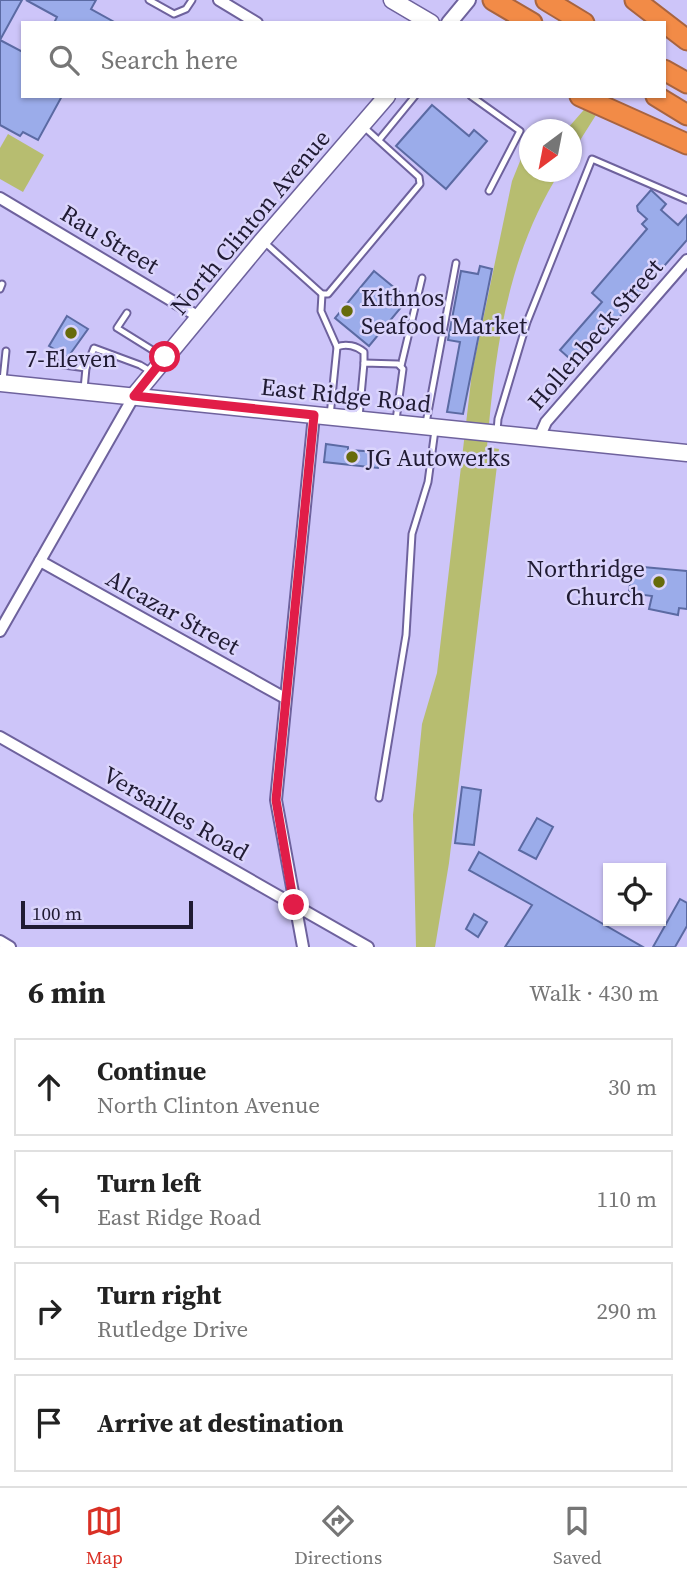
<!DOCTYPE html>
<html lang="en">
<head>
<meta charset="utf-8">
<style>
  :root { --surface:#fff; --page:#f6f6f6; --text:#222; --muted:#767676; --line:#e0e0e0; --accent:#d93025 }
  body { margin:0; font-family:"Source Serif 4",serif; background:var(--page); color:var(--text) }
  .controls { position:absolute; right:21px; bottom:21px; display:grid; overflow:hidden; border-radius:0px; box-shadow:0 2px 5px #0004 }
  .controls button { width:63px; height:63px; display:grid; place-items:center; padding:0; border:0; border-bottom:2px solid var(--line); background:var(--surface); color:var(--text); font:35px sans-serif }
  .compass { position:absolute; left:519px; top:119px; width:63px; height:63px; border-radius:50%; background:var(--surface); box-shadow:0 2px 5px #0004; rotate:212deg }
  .scale { position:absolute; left:21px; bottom:18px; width:172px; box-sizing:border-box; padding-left:7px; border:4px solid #201b33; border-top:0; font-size:19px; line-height:24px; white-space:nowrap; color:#201b33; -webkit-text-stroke:5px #dad4fc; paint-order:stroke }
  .stop { position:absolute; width:21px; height:21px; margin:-16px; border:5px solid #e11d48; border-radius:50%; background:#fff }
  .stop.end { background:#e11d48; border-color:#fff; box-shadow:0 2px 7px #0008 }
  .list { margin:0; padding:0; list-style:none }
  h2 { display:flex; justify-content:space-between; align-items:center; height:91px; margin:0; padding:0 28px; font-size:30px }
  h2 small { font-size:23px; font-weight:400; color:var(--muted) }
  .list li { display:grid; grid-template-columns:46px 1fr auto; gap:21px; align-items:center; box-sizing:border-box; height:98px; margin:0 14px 14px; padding:0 14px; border:2px solid var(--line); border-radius:0px }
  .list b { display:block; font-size:26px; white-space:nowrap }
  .list p { margin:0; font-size:23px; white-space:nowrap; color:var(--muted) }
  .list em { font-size:23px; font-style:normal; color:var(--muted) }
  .icon { flex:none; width:38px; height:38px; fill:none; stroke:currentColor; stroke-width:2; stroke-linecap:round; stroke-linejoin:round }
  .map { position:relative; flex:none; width:687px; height:947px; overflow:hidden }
  .search { position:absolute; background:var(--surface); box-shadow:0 2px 5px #0004; left:21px; right:21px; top:21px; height:77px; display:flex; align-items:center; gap:18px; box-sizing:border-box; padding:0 24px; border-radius:0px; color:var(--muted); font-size:26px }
  .sheet { height:539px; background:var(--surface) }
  nav { display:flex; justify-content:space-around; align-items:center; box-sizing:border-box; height:98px; border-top:2px solid var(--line); background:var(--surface); font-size:19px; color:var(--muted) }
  nav a { display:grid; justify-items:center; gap:4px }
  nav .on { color:var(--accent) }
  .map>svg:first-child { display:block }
  .green { fill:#b7bd70 }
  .building { fill:#9bacea; stroke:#5b6aa3; stroke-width:2 }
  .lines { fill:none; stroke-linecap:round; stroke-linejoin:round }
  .service-casing { stroke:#6e629d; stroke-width:9 }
  .minor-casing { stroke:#6e629d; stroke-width:14 }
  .tertiary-casing { stroke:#6e629d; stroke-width:18 }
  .secondary-casing { stroke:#6e629d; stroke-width:19 }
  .motorway-casing { stroke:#a86440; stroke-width:23 }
  .service { stroke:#fff; stroke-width:5 }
  .minor { stroke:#fff; stroke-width:10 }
  .tertiary { stroke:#fff; stroke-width:14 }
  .secondary { stroke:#fff; stroke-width:16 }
  .motorway { stroke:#f28b47; stroke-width:19 }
  .route { stroke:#e11d48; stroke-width:9 }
  .poi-dot { fill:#676b0b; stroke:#dad4fc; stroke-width:2.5 }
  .labels { text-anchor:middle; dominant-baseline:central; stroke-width:5; stroke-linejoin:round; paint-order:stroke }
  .street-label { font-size:24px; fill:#201b33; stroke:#dad4fc }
  .poi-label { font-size:24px; fill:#201b33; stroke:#dad4fc; text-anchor:start }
</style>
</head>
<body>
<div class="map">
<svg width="687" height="947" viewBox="0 0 687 947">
  <rect width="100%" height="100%" fill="#cdc5f9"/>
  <g class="green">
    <path d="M596 96H608L572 153V130H537L555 120 568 128Z"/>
    <path d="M8 134 44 155 23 192 0 179V148Z"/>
    <path d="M529 139 530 172H560C507 255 495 351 487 447L499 449 449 863 435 947H416L413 815 422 724 437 673 472 372 512 181Z"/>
  </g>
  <g class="building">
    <path d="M0 0H22L0 40 23 52V96H62L38 140 23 132 20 136 0 125Z"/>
    <path d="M26 0H96L91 9 116 23H54L57 17Z"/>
    <path d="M432 105 469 136 474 130 487 141 446 189 396 146Z"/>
    <path d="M651 190 666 204 661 210 678 225 687 215V240L577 365 560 350 602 302 592 293 647 229 642 224 647 219 638 211 637 206Z"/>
    <path d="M480 266 492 269 463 414 447 412 460 342 448 340 461 271 478 274Z"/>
    <path d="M374 271 408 299 369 346 335 318Z"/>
    <path d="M67 316 88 329 68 357 49 346Z"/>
    <path d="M326 444 348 447V450L380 452 378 468 324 462Z"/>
    <path d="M632 566 687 571V609L679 608 678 615 649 609 652 596 629 593Z"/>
    <path d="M462 787 481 790 474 845 455 843Z"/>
    <path d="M537 818 553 827 536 859 519 850Z"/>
    <path d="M479 852 558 898 643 947H505L532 905 469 870Z"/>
    <path d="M680 899 687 903V926L675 947H653Z"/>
    <path d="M474 914 487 922 478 937 466 929Z"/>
  </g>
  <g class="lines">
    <g class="service-casing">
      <g id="service">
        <path d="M149 0 174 14 186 9 192 0"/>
        <path d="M471 96 520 131 489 191"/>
        <path d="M379 140 415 96"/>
        <path d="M263 241 322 294H328L420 184 419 177 365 128"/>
        <path d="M0 289 2 284"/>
        <path d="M322 294 321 311 337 347"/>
        <path d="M127 313 117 328 162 356"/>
        <path d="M57 364 86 368"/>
        <path d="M401 366 422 278"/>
        <path d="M3 380 6 351"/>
        <path d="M84 389 86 368 94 348 140 365 150 371"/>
        <path d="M330 416 337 347C346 343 357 346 364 352V363"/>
        <path d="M359 417 364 363 398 364 403 369 396 420"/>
        <path d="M426 423 456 263"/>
        <path d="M497 431 498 419 527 322 592 159 687 200"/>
        <path d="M379 798 406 635 412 534 428 482 435 430"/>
      </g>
    </g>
    <g class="minor-casing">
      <g id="minor">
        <path d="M219 0 257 23"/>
        <path d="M0 198 199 317"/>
        <path d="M539 438 546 422 687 260"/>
        <path d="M40 561 285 698"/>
        <path d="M0 631 134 396"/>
        <path d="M0 737 368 947"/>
        <path d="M0 941 10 947"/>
        <path d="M303 947 276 800 314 415"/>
      </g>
    </g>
    <g class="tertiary-casing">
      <path id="tertiary" d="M449 23 468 0"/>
    </g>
    <g class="secondary-casing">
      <g id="secondary">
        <path d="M392 0 431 23"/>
        <path d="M0 383 687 453"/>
        <path d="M134 396 262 241 387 96"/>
      </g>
    </g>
    <g class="motorway-casing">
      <g id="motorway">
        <path d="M493 0 532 23"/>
        <path d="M546 0 584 23"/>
        <path d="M635 0 687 40"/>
        <path d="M664 70 687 83"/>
        <path d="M580 96 687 144"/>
        <path d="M656 96 687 115"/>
      </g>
    </g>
    <use href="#service" class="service"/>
    <use href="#minor" class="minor"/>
    <use href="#tertiary" class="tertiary"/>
    <use href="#secondary" class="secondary"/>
    <use href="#motorway" class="motorway"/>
  </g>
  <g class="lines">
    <path class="route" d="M165 357 134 396 314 415 276 800 294 905"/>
  </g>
  <g class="poi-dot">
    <circle cx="347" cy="311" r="7"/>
    <circle cx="71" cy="333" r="7"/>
    <circle cx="352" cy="457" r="7"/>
    <circle cx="659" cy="582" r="7"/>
  </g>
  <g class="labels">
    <g class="street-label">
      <text transform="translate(250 222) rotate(-50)">North Clinton Avenue</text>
      <text transform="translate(110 239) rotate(31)">Rau Street</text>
      <text transform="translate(595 334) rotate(-49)">Hollenbeck Street</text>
      <text transform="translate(346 395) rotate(6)">East Ridge Road</text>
      <text transform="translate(173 612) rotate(29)">Alcazar Street</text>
      <text transform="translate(176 813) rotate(30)">Versailles Road</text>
    </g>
    <g class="poi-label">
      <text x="361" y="297">Kithnos<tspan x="361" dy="28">Seafood Market</tspan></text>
      <text x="71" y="358" text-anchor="middle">7-Eleven</text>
      <text x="366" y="457">JG Autowerks</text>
      <text x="645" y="568" text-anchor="end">Northridge<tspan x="645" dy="28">Church</tspan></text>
    </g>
  </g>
</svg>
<div class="controls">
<button><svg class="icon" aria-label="locate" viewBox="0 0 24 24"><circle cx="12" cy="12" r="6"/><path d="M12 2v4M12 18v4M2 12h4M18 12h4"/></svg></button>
</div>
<svg class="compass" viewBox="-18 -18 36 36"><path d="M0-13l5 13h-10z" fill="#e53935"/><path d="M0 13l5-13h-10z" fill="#767676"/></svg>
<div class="scale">100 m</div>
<div class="stop" style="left:165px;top:357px"></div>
<div class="stop end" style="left:294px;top:905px"></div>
<div class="search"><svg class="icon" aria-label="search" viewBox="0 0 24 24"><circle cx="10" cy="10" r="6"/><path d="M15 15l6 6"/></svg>Search here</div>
</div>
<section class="sheet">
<h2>6 min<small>Walk · 430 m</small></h2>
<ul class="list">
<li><svg class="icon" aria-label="ahead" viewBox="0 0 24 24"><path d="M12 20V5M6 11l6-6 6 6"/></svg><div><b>Continue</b><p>North Clinton Avenue</p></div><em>30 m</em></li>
<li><svg class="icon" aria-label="left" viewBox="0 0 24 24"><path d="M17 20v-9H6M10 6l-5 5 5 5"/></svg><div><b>Turn left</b><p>East Ridge Road</p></div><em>110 m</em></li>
<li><svg class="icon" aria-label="right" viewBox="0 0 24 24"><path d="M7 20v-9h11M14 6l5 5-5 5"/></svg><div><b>Turn right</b><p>Rutledge Drive</p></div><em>290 m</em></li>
<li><svg class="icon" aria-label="arrive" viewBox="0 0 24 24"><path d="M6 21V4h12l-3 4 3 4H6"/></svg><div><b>Arrive at destination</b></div></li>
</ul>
</section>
<nav>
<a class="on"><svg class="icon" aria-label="map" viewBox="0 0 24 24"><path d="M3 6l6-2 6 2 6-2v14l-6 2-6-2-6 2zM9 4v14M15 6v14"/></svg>Map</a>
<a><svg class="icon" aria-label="directions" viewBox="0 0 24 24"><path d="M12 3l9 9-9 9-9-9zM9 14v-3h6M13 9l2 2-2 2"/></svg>Directions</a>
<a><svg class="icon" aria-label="saved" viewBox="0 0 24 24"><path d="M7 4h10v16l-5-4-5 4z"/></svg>Saved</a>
</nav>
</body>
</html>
